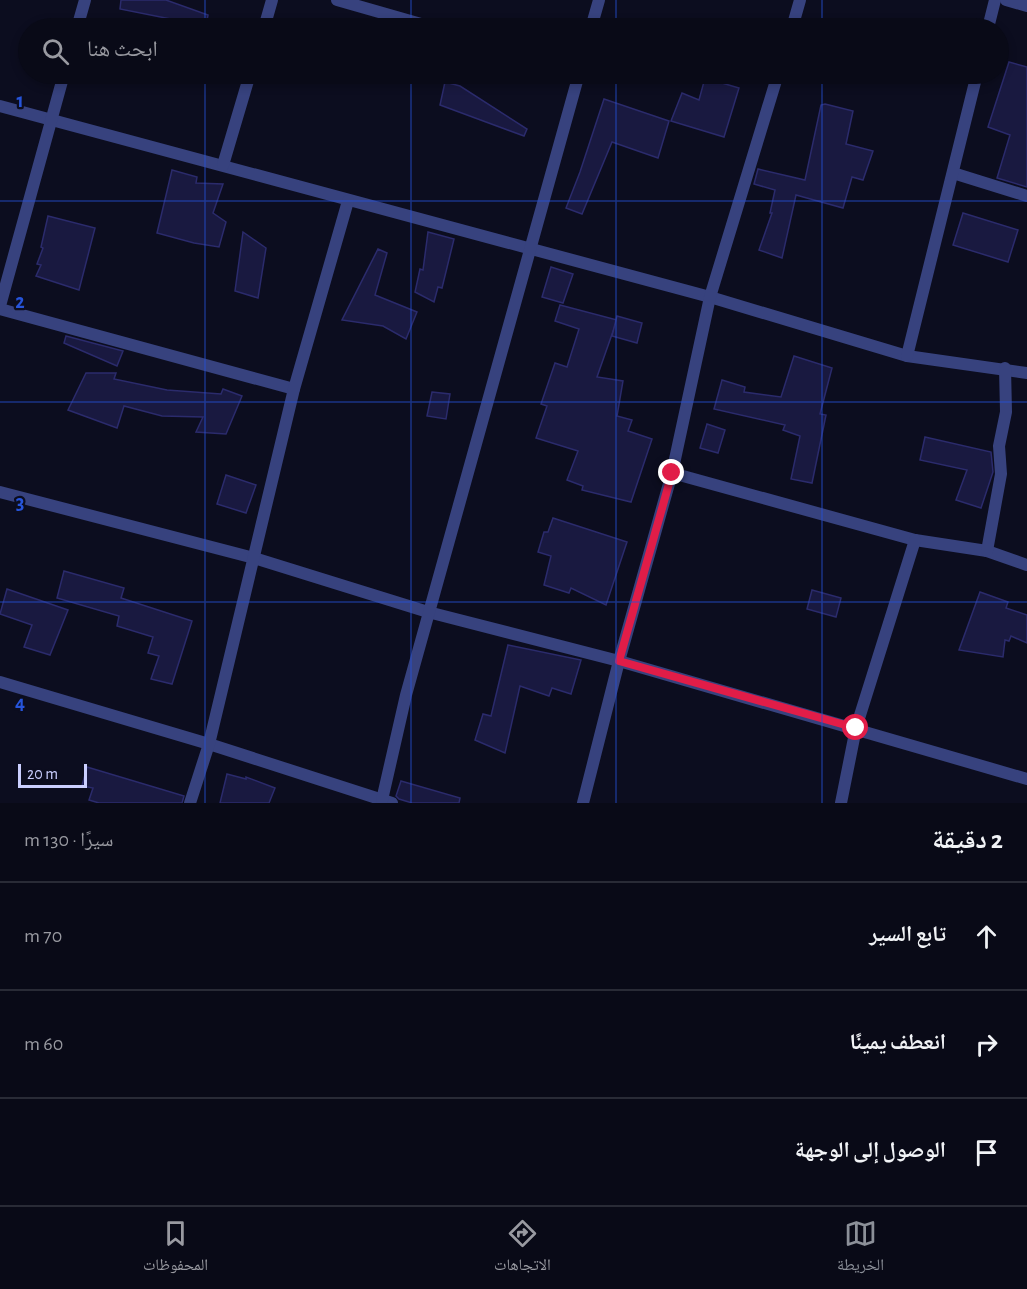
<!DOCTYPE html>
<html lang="ar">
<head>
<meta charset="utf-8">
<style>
  :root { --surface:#090a17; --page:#171824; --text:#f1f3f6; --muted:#999aa1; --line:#292b36; --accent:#8c9099 }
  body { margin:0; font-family:"Alegreya Sans","Noto Naskh Arabic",sans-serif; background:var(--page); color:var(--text); direction:rtl }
  .scale { position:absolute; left:18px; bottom:15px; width:69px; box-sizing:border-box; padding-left:6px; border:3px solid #cbcfff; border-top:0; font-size:16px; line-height:21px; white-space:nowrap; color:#cbcfff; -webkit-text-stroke:4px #0c0d1f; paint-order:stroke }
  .stop { position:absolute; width:18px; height:18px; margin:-14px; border:4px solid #e11d48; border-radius:50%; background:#fff }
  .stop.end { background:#e11d48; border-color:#fff; box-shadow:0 2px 6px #0008 }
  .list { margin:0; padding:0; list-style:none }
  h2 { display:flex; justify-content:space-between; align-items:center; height:78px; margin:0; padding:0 24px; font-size:26px }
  h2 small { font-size:20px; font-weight:400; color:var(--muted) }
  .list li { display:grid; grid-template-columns:39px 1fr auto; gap:18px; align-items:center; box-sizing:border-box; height:108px; padding:0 24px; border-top:2px solid var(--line) }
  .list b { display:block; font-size:22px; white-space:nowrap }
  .list em { font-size:20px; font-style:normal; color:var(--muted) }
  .icon { flex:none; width:33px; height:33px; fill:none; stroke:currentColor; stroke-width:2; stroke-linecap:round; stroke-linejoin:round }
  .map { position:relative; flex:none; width:1027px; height:803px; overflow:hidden; direction:ltr }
  .search { position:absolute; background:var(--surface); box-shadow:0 3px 9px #0003; left:18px; right:18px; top:18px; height:66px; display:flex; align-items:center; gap:15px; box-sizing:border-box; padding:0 21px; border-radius:33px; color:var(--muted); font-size:22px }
  .sheet { height:402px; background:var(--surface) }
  nav { display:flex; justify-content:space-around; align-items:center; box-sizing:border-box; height:84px; border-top:2px solid var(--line); background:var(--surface); font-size:16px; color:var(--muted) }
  nav a { display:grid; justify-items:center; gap:3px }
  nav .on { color:var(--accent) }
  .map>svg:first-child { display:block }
  .building { fill:#191940; stroke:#2b2b6c; stroke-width:1.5 }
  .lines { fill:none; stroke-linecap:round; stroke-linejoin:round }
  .minor { stroke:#37427e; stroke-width:12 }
  .route { stroke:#e11d48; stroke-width:8 }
  .grid { fill:none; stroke:#2654da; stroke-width:1.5; stroke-opacity:0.55 }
  .grid-label { font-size:20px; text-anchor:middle; font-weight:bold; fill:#2654da; stroke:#0c0d1f; stroke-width:4.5; stroke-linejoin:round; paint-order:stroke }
</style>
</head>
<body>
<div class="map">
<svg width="1027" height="803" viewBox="0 0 1027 803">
  <rect width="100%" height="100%" fill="#0c0d1f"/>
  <g class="building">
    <path d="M121 0H166L208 15 206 26 120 9Z"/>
    <path d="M1009 62 1027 67V187L997 178 1010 135 988 127Z"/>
    <path d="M705 78 739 88 724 137 671 121 682 93 699 100Z"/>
    <path d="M445 82 460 86 527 129 524 136 440 105Z"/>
    <path d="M604 99 669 121 658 158 612 142 582 214 566 208 580 172Z"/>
    <path d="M825 104 853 111 846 144 873 151 863 180 852 177 843 208 796 195 782 258 759 250 772 213H770L775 190 754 184 758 169 805 180 821 105Z"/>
    <path d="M172 170 197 177 196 183 223 184 213 213 226 222 219 247 194 243 157 233Z"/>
    <path d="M963 213 1018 230 1008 262 953 245Z"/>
    <path d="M48 216 95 228 79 290 36 276 41 265 37 264 43 248 41 247Z"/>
    <path d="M243 232 266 248 258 298 235 291Z"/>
    <path d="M428 232 454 239 442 288 438 287 434 302 415 292 420 269 423 270Z"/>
    <path d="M378 249 387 253 375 295 417 312 406 339 383 326 342 320Z"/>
    <path d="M551 267 573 274 563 303 542 297Z"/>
    <path d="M560 305 617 320 597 377 623 381 617 416 632 420 628 431 652 439 631 502 582 490 583 486 567 480 578 451 536 438 547 406 541 404 555 363 567 367 579 329 555 321Z"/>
    <path d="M617 316 642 323 637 343 612 336Z"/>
    <path d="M66 336 123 351 117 366 64 343Z"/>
    <path d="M794 356 832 368 820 414 826 415 812 483 791 479 800 436 783 430 785 425 714 409 722 380 745 387 744 392 781 397Z"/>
    <path d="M86 373H116L114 379 167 390 221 394 223 389 242 396 226 434 196 432 203 417 162 416 124 406 117 428 68 410Z"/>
    <path d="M432 392 450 394 446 419 427 416Z"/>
    <path d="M707 424 725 430 718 453 700 448Z"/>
    <path d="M925 437 991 452 993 472 981 508 956 500 967 470 920 460Z"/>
    <path d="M226 475 256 485 246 513 217 504Z"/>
    <path d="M553 518 627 542 606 605 571 588 569 593 544 585 551 556 538 552 544 532H548Z"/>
    <path d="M64 571 124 588 121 598 192 621 172 684 151 679 159 656 148 653 153 637 117 626 119 616 57 598Z"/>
    <path d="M7 589 68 610 50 655 24 647 32 625 0 614Z"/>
    <path d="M812 590 841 598 836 617 807 609Z"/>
    <path d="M980 592 1008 602 1006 608 1027 615V643L1011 636 1009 641 1005 640 1003 657 959 650Z"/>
    <path d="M508 645 581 660 571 694 552 688 549 696 520 686 505 753 475 740 483 714 491 716Z"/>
    <path d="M87 767 184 796 182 803H99L89 800 93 788 82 786Z"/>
    <path d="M227 774 246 779V777L275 788 269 803H220Z"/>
    <path d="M401 781 460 798 459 803H412L399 799 396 796Z"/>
  </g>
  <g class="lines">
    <g class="minor">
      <path d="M337 0 435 28"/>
      <path d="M1006 0 1027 6"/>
      <path d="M77 28 85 0"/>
      <path d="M264 28 272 0"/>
      <path d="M591 28 599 0"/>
      <path d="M792 28 800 0"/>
      <path d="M988 28 995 0"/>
      <path d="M0 106 710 297 907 356 1027 373"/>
      <path d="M223 165 250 74"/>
      <path d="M953 173 1027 196"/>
      <path d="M0 306 64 74"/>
      <path d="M0 309 294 389"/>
      <path d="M907 356 977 74"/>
      <path d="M672 473 915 540 987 551 1027 565"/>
      <path d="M0 492 254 558 428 612 619 661 1027 779"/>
      <path d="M987 551 1001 474 999 446 1006 412 1005 368"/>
      <path d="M0 682 209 744 392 803"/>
      <path d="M382 800 406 695 579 74"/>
      <path d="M190 803 209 744 294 389 348 201"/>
      <path d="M583 803 619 661 672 473 710 297 778 74"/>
      <path d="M841 803 856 728 915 540"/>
    </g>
  </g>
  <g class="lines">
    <path class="route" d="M672 473 619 661 856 728"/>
  </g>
  <path class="grid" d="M205 0V28M411 0V28M616 0V28M822 0V28M205 74V803M411 74V803M616 74V803M822 74V803M0 201H1027M0 402H1027M0 602H1027"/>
  <g class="grid-label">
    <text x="20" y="107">1</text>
    <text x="20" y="308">2</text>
    <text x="20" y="509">3</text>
    <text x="20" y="709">4</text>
  </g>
</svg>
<div class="scale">20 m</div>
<div class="stop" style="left:856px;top:728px"></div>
<div class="stop end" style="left:672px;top:473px"></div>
<div class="search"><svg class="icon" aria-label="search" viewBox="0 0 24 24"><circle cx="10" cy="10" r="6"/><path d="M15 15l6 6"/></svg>ابحث هنا</div>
</div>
<section class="sheet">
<h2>2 دقيقة<small>سيرًا · 130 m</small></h2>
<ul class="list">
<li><svg class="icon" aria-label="ahead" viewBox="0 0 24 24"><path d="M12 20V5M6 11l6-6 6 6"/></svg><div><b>تابع السير</b></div><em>70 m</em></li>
<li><svg class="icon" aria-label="right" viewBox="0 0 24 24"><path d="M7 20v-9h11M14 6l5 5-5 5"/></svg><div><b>انعطف يمينًا</b></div><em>60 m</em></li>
<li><svg class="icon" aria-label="arrive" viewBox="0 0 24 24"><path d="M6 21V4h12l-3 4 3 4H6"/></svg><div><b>الوصول إلى الوجهة</b></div></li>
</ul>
</section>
<nav>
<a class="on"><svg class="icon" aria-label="map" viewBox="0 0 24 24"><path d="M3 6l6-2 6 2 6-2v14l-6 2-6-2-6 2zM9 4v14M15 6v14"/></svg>الخريطة</a>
<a><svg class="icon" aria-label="directions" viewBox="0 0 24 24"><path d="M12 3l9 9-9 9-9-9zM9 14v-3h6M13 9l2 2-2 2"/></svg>الاتجاهات</a>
<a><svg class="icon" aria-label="saved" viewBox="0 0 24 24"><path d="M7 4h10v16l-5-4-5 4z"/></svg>المحفوظات</a>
</nav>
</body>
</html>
